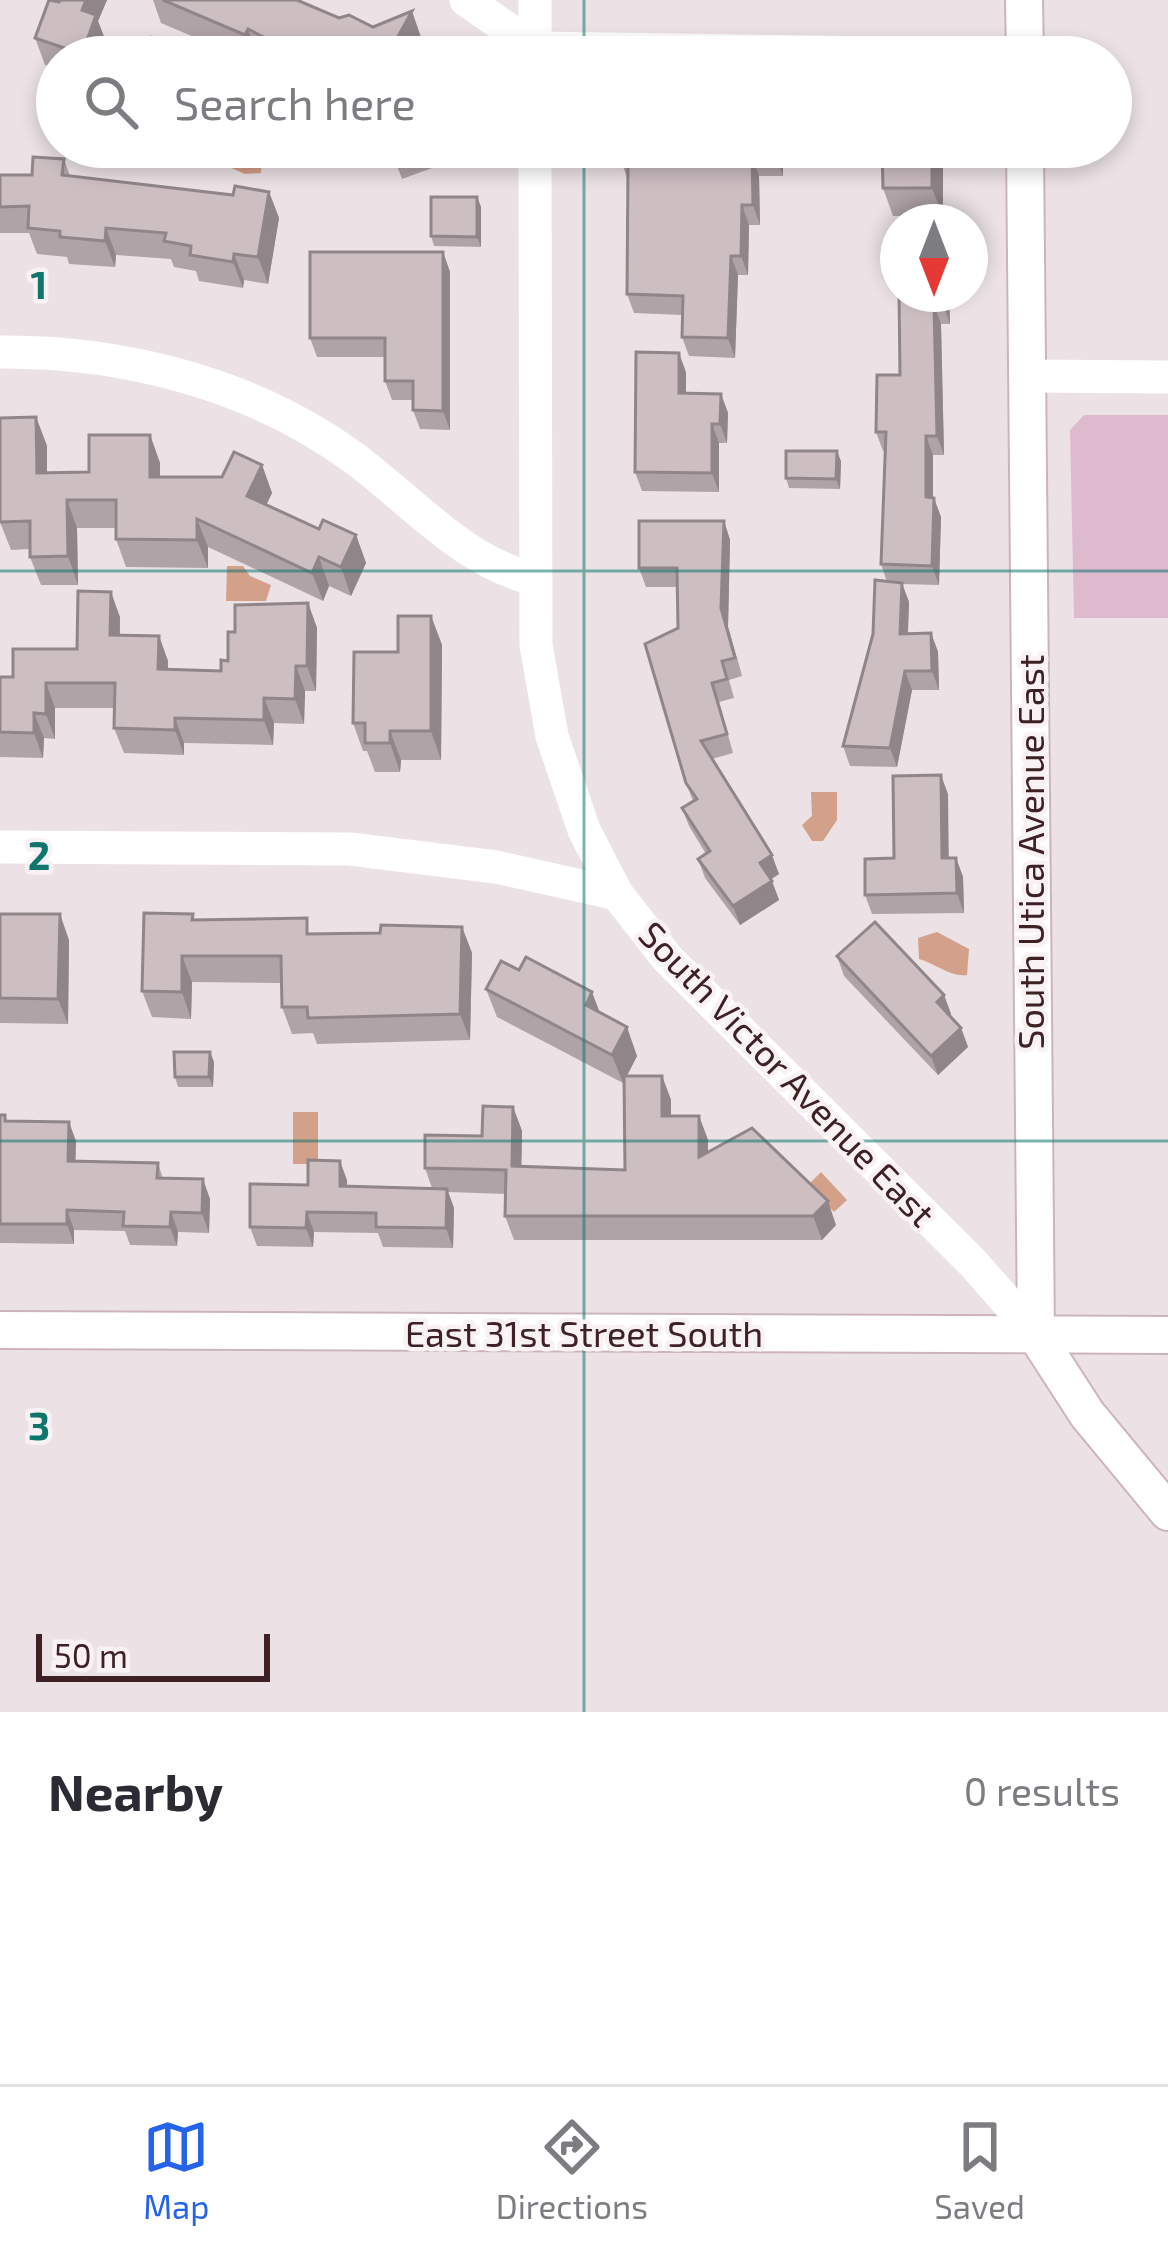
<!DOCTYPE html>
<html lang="en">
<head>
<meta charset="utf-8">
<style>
  :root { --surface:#fff; --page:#f2f2f3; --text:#2b2b33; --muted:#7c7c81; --line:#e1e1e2; --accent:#2563eb }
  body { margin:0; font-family:"Exo 2",sans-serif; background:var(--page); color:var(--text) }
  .compass { position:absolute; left:880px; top:204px; width:108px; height:108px; border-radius:50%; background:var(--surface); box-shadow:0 6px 18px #0003; rotate:180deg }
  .scale { position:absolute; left:36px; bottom:30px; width:234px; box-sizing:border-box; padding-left:12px; border:6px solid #3e2125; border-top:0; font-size:33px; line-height:42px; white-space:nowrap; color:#3e2125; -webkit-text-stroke:9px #f9f2f5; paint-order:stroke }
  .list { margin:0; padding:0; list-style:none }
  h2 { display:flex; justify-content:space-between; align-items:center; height:156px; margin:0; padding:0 48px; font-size:51px }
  h2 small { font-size:39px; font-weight:400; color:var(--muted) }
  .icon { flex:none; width:66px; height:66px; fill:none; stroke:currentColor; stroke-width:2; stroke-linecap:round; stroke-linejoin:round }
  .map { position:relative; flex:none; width:1168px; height:1712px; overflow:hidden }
  .search { position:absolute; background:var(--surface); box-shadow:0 6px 18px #0003; left:36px; right:36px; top:36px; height:132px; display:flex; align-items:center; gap:30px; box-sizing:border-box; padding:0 42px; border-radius:66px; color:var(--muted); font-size:45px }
  .sheet { height:372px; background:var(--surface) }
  nav { display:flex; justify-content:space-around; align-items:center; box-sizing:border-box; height:168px; border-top:3px solid var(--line); background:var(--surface); font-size:33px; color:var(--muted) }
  nav a { display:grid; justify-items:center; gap:6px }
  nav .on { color:var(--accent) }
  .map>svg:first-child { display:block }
  .green { fill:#debacf }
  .water { fill:#d3a089 }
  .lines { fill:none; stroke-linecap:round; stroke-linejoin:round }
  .secondary-casing { stroke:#ccb5ba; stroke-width:40 }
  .street { stroke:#fff; stroke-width:33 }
  .secondary { stroke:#fff; stroke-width:36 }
  .wall { fill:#b0a3a7 }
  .shaded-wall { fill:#908588 }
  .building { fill:#cdbec2; stroke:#908588; stroke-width:3 }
  .grid { fill:none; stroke:#0f766e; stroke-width:3; stroke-opacity:0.55 }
  .labels { text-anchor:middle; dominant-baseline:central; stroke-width:9; stroke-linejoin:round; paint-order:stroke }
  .street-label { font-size:36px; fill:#3e2125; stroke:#f9f2f5 }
  .grid-label { font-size:39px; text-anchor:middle; font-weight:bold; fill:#0f766e; stroke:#f9f2f5; stroke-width:9; stroke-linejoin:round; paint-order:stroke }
</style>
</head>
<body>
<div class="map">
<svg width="1168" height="1712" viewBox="0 0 1168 1712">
  <rect width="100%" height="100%" fill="#ece2e5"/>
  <path class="green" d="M1084 415H1168V618H1074L1070 430Z"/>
  <g class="water">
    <path d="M151 35 191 57H203H138Z"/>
    <path d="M221 147C237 147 250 148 262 159L261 173 245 174 220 163Z"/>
    <path d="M227 566H243L250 576 271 585 266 601H226Z"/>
    <path d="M811 792H837V820L823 841H812L802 825 812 816Z"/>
    <path d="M937 932 969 949 967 975C949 977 937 964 919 959L918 938Z"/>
    <rect x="293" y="1112" width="25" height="52"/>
    <path d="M821 1172 847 1200 834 1212 809 1184Z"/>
  </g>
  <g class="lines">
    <g class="secondary-casing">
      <g id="secondary">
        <path d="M1024 0 1025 57"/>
        <path d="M1025 147 1036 1335 1087 1414 1168 1512"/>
        <path d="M0 1330 1168 1335"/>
      </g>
    </g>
    <g class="street">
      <path d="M466 0 535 48 1025 55"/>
      <path d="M535 57V0"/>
      <path d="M535 147 536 645 552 736 584 830 617 894 667 958 973 1263 1036 1335"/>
      <path d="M0 352C124 351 253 384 354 458 412 501 464 563 535 579"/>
      <path d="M1027 376 1168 377"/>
      <path d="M0 847 350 849 496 867 617 894"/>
    </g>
    <use href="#secondary" class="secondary"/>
  </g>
  <g class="wall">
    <path d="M59 0H107L98 21 106 42 101 57H57V69L45 65 35 38Z"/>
    <path d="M153 0H297L339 18 422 40 413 57H241L161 23Z"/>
    <path d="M390 147H446L451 161 402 179Z"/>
    <path d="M783 147V176H759L760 225H749L748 275H738L735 358 689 356 682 337V315L634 313 627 294 628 181 623 166Z"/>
    <path d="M943 147V216H893L883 188Z"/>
    <path d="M64 159 70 176 233 195 269 192 279 218 268 284 244 280 243 288 199 281 196 271 174 267 171 259 116 255 115 267 69 264 67 257 37 254 29 233H0V175H32Z"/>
    <path d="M477 197 481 207V247L434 246 431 236Z"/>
    <path d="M443 252 450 272V430L420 429 413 410V400H392L385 381V357H317L310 338Z"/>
    <path d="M899 294H949L950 324H941L944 455H933V498L941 517 939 585 902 584 909 602 908 633H931L938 652 939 690H912L897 767 850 766 843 746 887 582 881 564 885 451H883L876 432 900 375Z"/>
    <path d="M686 372V394H721L728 413 727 443H719V492L642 491 635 472Z"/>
    <path d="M36 417 47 446V472H89L150 435 160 463V477H222L262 465 272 493 266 505 319 529 356 535 366 563 351 596 329 586 323 601 208 547V568L126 567 116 539V528H77L78 585H41L30 557V549L11 550 0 522Z"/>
    <path d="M841 461 840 489 789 488 786 478Z"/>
    <path d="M724 521 730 540 728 627 742 676 729 680 734 698 719 702 733 753 712 759 779 874 771 879 779 900 740 925 705 878 698 859 706 854 689 826 682 808 693 801 686 783 677 587H646L639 568Z"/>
    <path d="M308 603 317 628 316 691H305L304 724 274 723 273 745 184 743V755L124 753 114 728 115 708H55V739L44 738 43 758 0 757V677H13L77 649 120 617V635L159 636 168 661V670L221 671 228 661 235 632Z"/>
    <path d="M431 616 442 645 441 760H401L400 772H375L367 751H363L353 723 398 652Z"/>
    <path d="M948 794V858H956L963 877 964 913 872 914 865 895Z"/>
    <path d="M0 914 69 940 68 1024 0 1023Z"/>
    <path d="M193 914 195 920 313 934 380 933 462 927 472 953 470 1040 317 1044 313 1033 292 1034 282 1007V983L192 982 191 1019 152 1017 142 991Z"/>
    <path d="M837 956 944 995 951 1014 950 1016 961 1028 968 1047 938 1075 844 976Z"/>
    <path d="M486 989 600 1013 637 1056 627 1076H662L671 1100V1116H699L708 1140V1152L836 1225 822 1240H514L505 1216 506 1194 448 1192 454 1208 453 1248 383 1247 378 1233 314 1232 313 1247 257 1246 250 1227 308 1185 347 1180V1187L432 1188 425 1168 482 1136 513 1107 522 1131 521 1167 625 1170 624 1081 623 1083 497 1017Z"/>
    <path d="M210 1052 214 1062 213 1087H178L175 1077Z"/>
    <path d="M0 1115H5L7 1121 76 1141 75 1161 158 1163 163 1179 210 1199 209 1233 178 1232 177 1246 130 1245 125 1231 74 1230V1244L0 1243Z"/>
  </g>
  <g class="shaded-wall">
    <path d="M86 0H107L98 21 106 42 101 57H83L82 54V10Z"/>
    <path d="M412 11 422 40 413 57H393L390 51Z"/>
    <path d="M248 29 258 57H253L245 35Z"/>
    <path d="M776 147H783V176L776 156Z"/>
    <path d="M932 147H943V216L932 188Z"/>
    <path d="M752 156 759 176 760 225 753 205Z"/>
    <path d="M269 192 279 218 268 284 258 257Z"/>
    <path d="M477 197 481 207V247L477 237Z"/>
    <path d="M742 205 749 225 748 275 741 256Z"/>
    <path d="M106 228 116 255 115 267 105 241Z"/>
    <path d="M443 252 450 272V430L443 411Z"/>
    <path d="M234 254 244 280 243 288 233 262Z"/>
    <path d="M731 256 738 275 735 358 728 338Z"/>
    <path d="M943 294H949L950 324 943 304Z"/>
    <path d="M934 304 941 324 944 455 937 436Z"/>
    <path d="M679 353 686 372V413L679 393Z"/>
    <path d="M721 394 728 413 727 443 720 424Z"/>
    <path d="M36 417 47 446V501L37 473Z"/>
    <path d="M712 424 719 443V492L712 473Z"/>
    <path d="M150 435 160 463V505L150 477Z"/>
    <path d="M926 436 933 455V517L926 497Z"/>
    <path d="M837 451 841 461 840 489 836 479Z"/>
    <path d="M262 465 272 493 257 524 247 496Z"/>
    <path d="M934 498 941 517 939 585 932 566Z"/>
    <path d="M67 500 77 528 78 585 68 556Z"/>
    <path d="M197 519 208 547V568L197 540Z"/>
    <path d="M724 521 730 540 728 627 742 676 721 608Z"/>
    <path d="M356 535 366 563 351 596 341 567Z"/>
    <path d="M319 557 329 586 323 601 312 573Z"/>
    <path d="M902 583 909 602 907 653 900 634Z"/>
    <path d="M111 592 120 617 119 660 110 635Z"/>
    <path d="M308 603 317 628 316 691 307 666Z"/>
    <path d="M431 616 442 645 441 760 431 731Z"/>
    <path d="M931 633 938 652 939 690 932 671Z"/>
    <path d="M159 636 168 661 167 695 158 669Z"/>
    <path d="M296 666 305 691 304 724 295 699Z"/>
    <path d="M905 671 912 690 897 767 890 748Z"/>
    <path d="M46 683 55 708V739L46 714Z"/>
    <path d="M264 698 274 723 273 745 264 720Z"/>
    <path d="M34 713 44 738 43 758 34 733Z"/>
    <path d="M175 718 184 743V755L175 730Z"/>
    <path d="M390 731 401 760 400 772 390 743Z"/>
    <path d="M941 775 948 794 949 877 942 858Z"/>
    <path d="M772 855 779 874 767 882 760 863Z"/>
    <path d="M956 858 963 877 964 913 957 893Z"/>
    <path d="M772 881 779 900 740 925 733 906Z"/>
    <path d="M60 914 69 940 68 1024 58 999Z"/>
    <path d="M462 927 472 953 470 1040 460 1014Z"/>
    <path d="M182 956 192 982 191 1019 182 992Z"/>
    <path d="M592 992 603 1021 586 1005Z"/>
    <path d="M944 995 951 1014 944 1021 937 1002Z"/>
    <path d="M627 1027 637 1056 623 1083 612 1055Z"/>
    <path d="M961 1028 968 1047 938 1075 931 1056Z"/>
    <path d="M210 1052 214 1062 213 1087 209 1077Z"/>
    <path d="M662 1076 671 1100V1140L662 1116Z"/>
    <path d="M513 1107 522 1131 521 1191 512 1166Z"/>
    <path d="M699 1116 708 1140V1181L699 1157Z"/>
    <path d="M69 1122 76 1141 75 1180 68 1161Z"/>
    <path d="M340 1161 347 1180V1206L340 1186Z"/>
    <path d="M203 1179 210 1199 209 1233 202 1213Z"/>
    <path d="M447 1189 454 1208 453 1248 446 1228Z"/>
    <path d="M828 1201 836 1225 822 1240 813 1216Z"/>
    <path d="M67 1210 74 1230V1244L67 1224Z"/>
    <path d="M171 1212 178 1232 177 1246 170 1227Z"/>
    <path d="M307 1212 314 1232 313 1247 306 1228Z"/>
  </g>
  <g class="building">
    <path d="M49 0 59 2V0H86L82 10 96 15 82 54 35 38Z"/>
    <path d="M163 0H297L339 18 349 15 373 27 412 11 390 51 402 57H302L248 29 245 35Z"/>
    <path d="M623 147H776V156H752L753 205H742L741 256H731L728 338 682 337 683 296 627 294 628 166H623Z"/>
    <path d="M882 147H932V188H883Z"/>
    <path d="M33 157 64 159 62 175 233 195 235 186 269 192 258 257 234 254 233 262 190 255 191 246 164 241 166 233 106 228 105 241 60 237V231L28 228 29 206 0 207V175H32Z"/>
    <path d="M431 197H477V237L431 236Z"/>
    <path d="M310 252H443V411L413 410V381H385V338H310Z"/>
    <path d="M899 294H943V304H934L937 436H926V497L934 498 932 566 881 564 886 432H876L877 375H900Z"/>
    <path d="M636 352 679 353V393L721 394 720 424H712V473L635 472Z"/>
    <path d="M36 417 37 473 89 472V435H150V477H222L234 452 262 465 247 496 319 529 323 520 356 535 341 567 319 557 312 573 197 519V540L116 539V500H67L68 556 30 557V521L0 522V418Z"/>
    <path d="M786 451H837L836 479 786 478Z"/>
    <path d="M639 521H724L721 608 735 658 722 661 727 679 712 683 727 734 701 741 772 855 760 863 772 881 733 906 698 859 710 851 682 808 697 799 686 783 645 644 678 628 677 568H639Z"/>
    <path d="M875 580 902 583 900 634 931 633 932 671H905L890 748 843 746 873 634Z"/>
    <path d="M78 591 111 592 110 635 159 636 158 669 221 671V660L228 661V632H235V605L308 603 307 666H296L295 699 264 698V720L175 718V730L114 728 115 683H46V714L34 713V733L0 732V677H13V649H77Z"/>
    <path d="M398 616H431V731H390V743H365V723H353L354 652H398Z"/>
    <path d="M941 775 942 858H956L957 893 865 895V859L894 858 893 776Z"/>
    <path d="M144 913 193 914 192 920 307 918V934L380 933 381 925 462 927 460 1014 308 1018 307 1007H282L281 956H182V992L142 991Z"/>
    <path d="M0 914H60L58 999 0 998Z"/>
    <path d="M875 922 944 995 937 1002 961 1028 931 1056 837 956Z"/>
    <path d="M526 957 592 992 586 1005 627 1027 612 1055 486 989 501 961 519 970Z"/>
    <path d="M174 1052H210L209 1077H175Z"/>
    <path d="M624 1076H662V1116H699V1157L752 1128 828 1201 813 1216H505L506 1170 425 1168V1135L482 1136 483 1106 513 1107 512 1166 625 1170Z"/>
    <path d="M0 1115H5V1121L69 1122 68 1161 158 1163 157 1178 203 1179 202 1213 171 1212 170 1227 123 1226 124 1212 67 1210V1224H0Z"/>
    <path d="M308 1160 340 1161V1186L447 1189 446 1228 376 1227V1213L307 1212 306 1228 250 1227V1184L308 1185Z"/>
  </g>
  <path class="grid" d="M584 0V57M584 147V1712M0 571H1168M0 1141H1168"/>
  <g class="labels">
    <g class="street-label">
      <text transform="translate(1029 852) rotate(-90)">South Utica Avenue East</text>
      <text transform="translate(788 1073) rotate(46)">South Victor Avenue East</text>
      <text x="584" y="1332">East 31st Street South</text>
    </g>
  </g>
  <g class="grid-label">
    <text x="39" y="299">1</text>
    <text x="39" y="870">2</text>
    <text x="39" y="1440">3</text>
  </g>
</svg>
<svg class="compass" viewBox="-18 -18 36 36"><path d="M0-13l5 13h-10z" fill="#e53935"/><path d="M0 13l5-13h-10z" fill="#7c7c81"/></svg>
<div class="scale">50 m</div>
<div class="search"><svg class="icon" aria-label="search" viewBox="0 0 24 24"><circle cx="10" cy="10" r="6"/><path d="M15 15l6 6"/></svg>Search here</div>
</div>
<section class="sheet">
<h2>Nearby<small>0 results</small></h2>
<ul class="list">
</ul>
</section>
<nav>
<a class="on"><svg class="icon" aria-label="map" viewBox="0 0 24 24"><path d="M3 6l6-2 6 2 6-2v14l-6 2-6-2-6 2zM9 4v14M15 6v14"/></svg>Map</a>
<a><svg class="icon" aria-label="directions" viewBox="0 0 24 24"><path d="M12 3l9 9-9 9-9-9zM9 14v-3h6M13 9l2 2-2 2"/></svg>Directions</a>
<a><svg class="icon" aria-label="saved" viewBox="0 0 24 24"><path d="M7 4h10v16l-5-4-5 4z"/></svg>Saved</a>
</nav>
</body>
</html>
